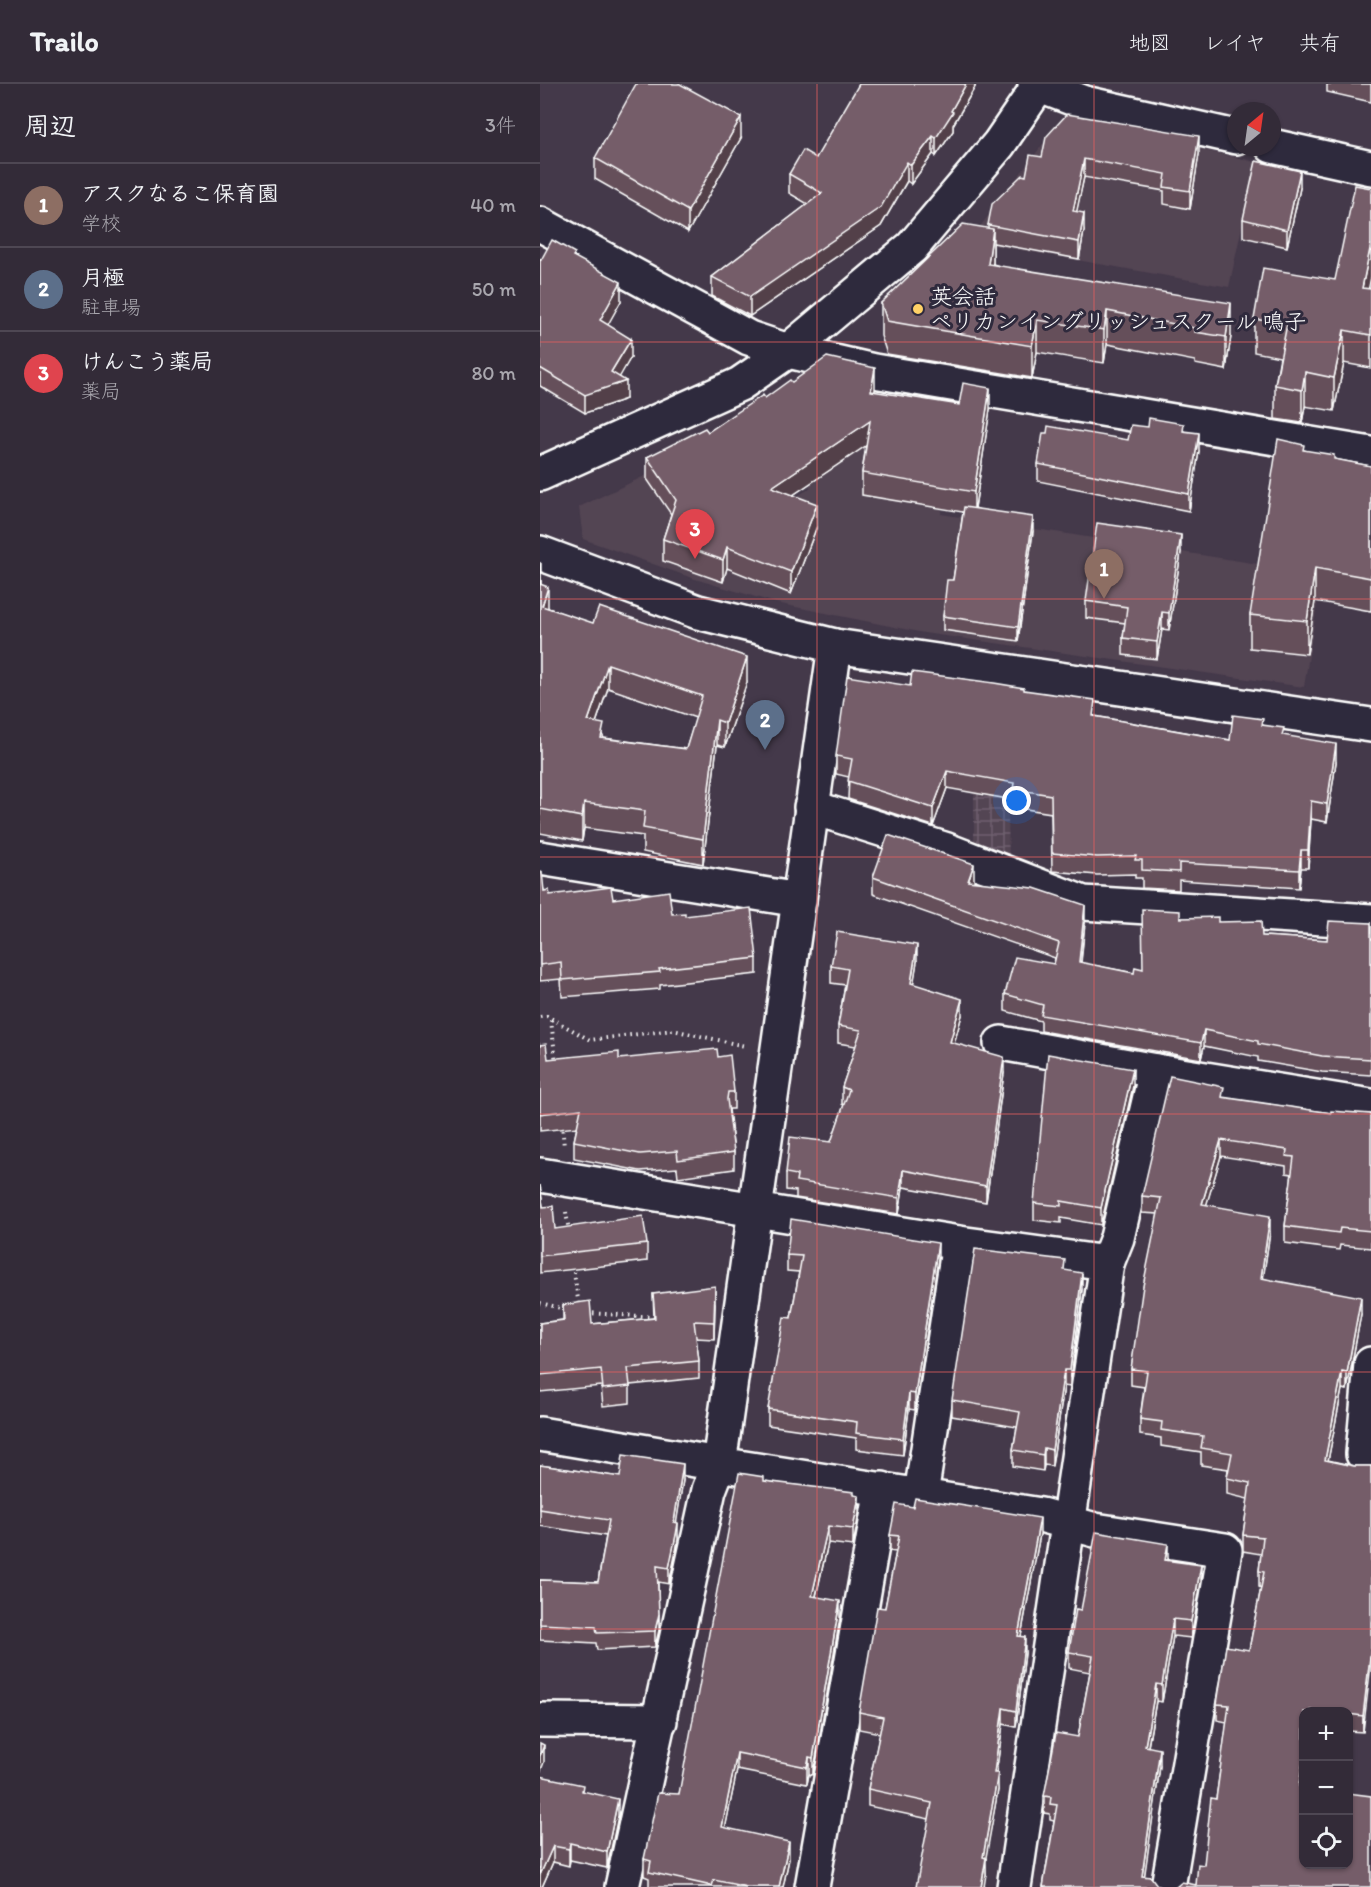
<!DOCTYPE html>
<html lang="ja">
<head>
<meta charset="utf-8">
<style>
  :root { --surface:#332b38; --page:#3e3743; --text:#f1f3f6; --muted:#a9a7ae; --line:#4e4753; --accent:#ffd166 }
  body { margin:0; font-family:Itim,"Klee One",sans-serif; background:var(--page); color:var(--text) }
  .controls { position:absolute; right:18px; bottom:18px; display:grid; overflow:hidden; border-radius:12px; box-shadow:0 2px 4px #0004 }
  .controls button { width:54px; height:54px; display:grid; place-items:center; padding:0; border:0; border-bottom:2px solid var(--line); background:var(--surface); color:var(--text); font:30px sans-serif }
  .compass { position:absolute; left:687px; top:18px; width:54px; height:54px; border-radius:50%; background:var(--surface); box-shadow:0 2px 4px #0004; rotate:29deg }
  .you { position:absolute; left:477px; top:717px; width:21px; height:21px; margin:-15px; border:4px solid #fff; border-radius:50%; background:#1a73e8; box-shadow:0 0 0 9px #1a73e833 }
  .badge { display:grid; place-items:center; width:39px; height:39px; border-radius:50%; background:var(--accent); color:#fff; font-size:20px; font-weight:700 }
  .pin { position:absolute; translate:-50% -50px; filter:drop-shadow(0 2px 3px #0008) }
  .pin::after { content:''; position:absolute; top:32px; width:21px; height:18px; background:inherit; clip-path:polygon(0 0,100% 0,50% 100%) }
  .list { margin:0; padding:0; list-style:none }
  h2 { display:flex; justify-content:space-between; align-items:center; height:78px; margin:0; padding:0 24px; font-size:26px }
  h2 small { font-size:20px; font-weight:400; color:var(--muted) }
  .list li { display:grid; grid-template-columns:39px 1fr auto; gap:18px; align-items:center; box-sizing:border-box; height:84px; padding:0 24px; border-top:2px solid var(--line) }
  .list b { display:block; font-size:22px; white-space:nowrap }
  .list p { margin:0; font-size:20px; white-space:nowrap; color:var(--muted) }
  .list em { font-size:20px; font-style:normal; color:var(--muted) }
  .icon { flex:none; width:33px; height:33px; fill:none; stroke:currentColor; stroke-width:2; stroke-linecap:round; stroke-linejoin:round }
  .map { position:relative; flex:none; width:831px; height:1803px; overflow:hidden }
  header { display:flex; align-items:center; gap:36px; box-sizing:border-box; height:84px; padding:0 30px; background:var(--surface); border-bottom:2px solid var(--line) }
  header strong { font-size:28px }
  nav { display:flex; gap:33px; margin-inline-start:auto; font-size:21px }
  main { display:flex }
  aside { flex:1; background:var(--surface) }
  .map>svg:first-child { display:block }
  .built { fill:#534453 }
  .industrial { fill:url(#industrial-grid) }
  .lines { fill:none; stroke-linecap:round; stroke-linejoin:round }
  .minor-casing { stroke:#fff; stroke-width:38 }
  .tertiary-casing { stroke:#fff; stroke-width:38 }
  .path { stroke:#fff; stroke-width:4; stroke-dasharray:1.5 4.5; stroke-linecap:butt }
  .minor { stroke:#2f2a3d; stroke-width:33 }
  .tertiary { stroke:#2f2a3d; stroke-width:33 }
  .wall { fill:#65505a; stroke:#fff; stroke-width:1.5; fill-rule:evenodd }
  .shaded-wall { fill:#52414a; stroke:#fff; stroke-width:1.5 }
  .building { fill:#755d69; stroke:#fff; stroke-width:1.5; fill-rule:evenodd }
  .grid { fill:none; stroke:#e05e5e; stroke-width:1.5; stroke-opacity:0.55 }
  .poi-dot { fill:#ffd166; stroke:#2f2a3d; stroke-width:2 }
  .labels { text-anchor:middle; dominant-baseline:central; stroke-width:6; stroke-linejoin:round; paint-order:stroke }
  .poi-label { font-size:22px; fill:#fff; stroke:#2f2a3d; text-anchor:start }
</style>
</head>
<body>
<header>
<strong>Trailo</strong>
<nav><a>地図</a><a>レイヤ</a><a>共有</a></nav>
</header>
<main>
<aside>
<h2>周辺<small>3件</small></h2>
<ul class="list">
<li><span class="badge" style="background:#8d6e63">1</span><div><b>アスクなるこ保育園</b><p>学校</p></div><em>40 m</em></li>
<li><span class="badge" style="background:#5c6f8a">2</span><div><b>月極</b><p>駐車場</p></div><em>50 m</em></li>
<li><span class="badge" style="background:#e0444e">3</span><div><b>けんこう薬局</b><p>薬局</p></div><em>80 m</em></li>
</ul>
</aside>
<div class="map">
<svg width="831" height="1803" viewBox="0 0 831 1803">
  <defs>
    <pattern id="industrial-grid" width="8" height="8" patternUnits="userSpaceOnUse" patternTransform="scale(1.5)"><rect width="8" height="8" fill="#534453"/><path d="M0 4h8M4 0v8" fill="none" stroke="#6d606d"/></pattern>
  </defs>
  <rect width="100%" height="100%" fill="#44394a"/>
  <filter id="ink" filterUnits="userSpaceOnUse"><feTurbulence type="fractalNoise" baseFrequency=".0167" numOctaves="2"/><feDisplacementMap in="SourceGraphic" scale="12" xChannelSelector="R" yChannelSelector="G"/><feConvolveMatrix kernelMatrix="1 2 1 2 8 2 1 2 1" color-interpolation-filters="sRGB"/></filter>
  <g filter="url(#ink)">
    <g class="built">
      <path d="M537 37 716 78 689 203 429 157 515 44Z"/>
      <path d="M285 289 417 311 401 430 782 490 764 603 384 549 236 519 155 495 43 455 39 423 145 373 216 435 271 404 220 329Z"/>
    </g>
    <path class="industrial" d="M451 613 486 618 468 724 469 784 434 771V712Z"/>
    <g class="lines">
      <g class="minor-casing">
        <g id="minor">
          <path d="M495 0 545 19 696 53"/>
          <path d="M732 62 831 84"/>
          <path d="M0 140 209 254 248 267 334 287 831 370"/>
          <path d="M295 562 179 1380 501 1431 555 1446 685 1466 628 1803"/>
          <path d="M271 723 404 765 543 819 831 837"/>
          <path d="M0 774 259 816"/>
          <path d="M461 959 616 987"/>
          <path d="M0 1091 419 1159 567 1179"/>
          <path d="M831 1280 823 1370H831"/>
          <path d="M0 1350 179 1380 169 1406 82 1803"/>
          <path d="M381 1411 419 1159"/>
          <path d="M0 1636 120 1637"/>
          <path d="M272 1803 342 1405"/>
          <path d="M474 1803 567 1179 577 1154 616 987 831 1022"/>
        </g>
      </g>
      <g class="tertiary-casing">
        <g id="tertiary">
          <path d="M0 390 200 300 248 267 372 163 459 60 500 0"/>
          <path d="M0 469 158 528 295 562 831 641"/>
        </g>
      </g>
      <g class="path">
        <path d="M0 933 7 932 50 956 133 946 205 962"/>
        <path d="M11 936 16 979"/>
        <path d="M22 1040 24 1063"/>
        <path d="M26 1128 29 1147"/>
        <path d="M33 1182 39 1222"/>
        <path d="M0 1219 25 1225"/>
        <path d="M47 1229 117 1233"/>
      </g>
      <use href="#minor" class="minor"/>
      <use href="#tertiary" class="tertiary"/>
    </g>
    <g class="wall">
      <path d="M435 0V3L413 41V47L396 72 393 70 371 100 367 97 341 142 210 232 172 212V193L268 120 249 109V90L276 74Z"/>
      <path d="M787 0H831V18L787 8Z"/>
      <path d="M201 54 148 148 55 95V74Z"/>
      <path d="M659 70 650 125 624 120V107L544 93 536 128 544 147 539 175 453 159V180L691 252 686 286 655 280V277L567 260 564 279 497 268 492 294 347 270 341 252V219L448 145V141L502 73Z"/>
      <path d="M760 104 747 163 703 153V135Z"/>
      <path d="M831 104V193L829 205H831V284L804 279 794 327 765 322 762 339 735 335V301L740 273 714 268V235L795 196Z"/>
      <path d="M35 173 81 217 67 241 91 273 79 292 86 315 45 329 0 302V175Z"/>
      <path d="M252 298 335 308 450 325 435 424 493 447 478 557 403 546V532L413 496 423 428 322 411V389L326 361 253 411 277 442 251 510 187 484 183 498 123 477V455L131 430 107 395V373L168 348Z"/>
      <path d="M644 347 659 367 649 427 498 397V380L588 356Z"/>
      <path d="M764 366 794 375 831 382V527L775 517 767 570 710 564V531Z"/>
      <path d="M641 468 629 546 622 545 617 575 583 571V554L585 539 546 534V517Z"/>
      <path d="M0 478 1 501 8 524 207 598 185 663 177 661 163 780 103 768V752L44 744 42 757 0 749ZM68 604 156 634 146 665 64 654 56 639Z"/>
      <path d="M370 602 484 606 555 632 690 656 723 641 796 678 787 738 771 735 768 784H761L759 804 639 796V806L602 804V794H595V790L557 791 512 787 511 729 473 723V716L407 704 393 742 308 715 309 693 296 690V672Z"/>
      <path d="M0 789 4 807 10 811 73 815 132 830 145 832 217 874V890L120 901V905L22 913 21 895 0 897Z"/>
      <path d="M333 793 434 797 433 798 545 838 541 879 594 889 603 885 640 834 678 838 722 852 787 856 831 839V991L782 988 718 977V973L664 962 661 975 501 947V937L465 927V910L514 880 515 874 333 810Z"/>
      <path d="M377 877 373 900 422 931 414 959 464 989 446 1118 363 1103 359 1130 256 1114V1107L246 1106V1089L291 1058 304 1021 302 1020V1003L316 962 298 959V942L305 901 291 899V882Z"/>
      <path d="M0 961 8 975H79L178 973 194 1008V1025H189L194 1068V1085L138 1093 137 1084 100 1087 34 1074V1057L37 1043 0 1047Z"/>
      <path d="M593 1002 561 1141 521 1134V1139L494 1136V1119Z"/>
      <path d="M684 1014 791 1029 831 1030V1164L800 1161 799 1166 745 1159V1142L752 1090 746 1089V1082L681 1072 666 1121 730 1148 723 1194 821 1230 807 1306 802 1305 788 1376 814 1382H831L823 1648 808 1647V1628H764L656 1801 664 1781 676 1715 687 1638 677 1636V1620L709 1566 721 1504 719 1503V1487L721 1470 703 1467V1451L708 1415 687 1410V1394L688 1385 661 1381V1368L621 1362V1354L600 1351V1335L604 1303 591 1301V1285L618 1130 602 1129V1112Z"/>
      <path d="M0 1101 3 1123 15 1145 107 1160V1177L0 1189Z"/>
      <path d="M247 1171 398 1175 375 1326 369 1325 363 1371 316 1365V1354L228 1341V1325L251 1234 259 1188 247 1187Z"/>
      <path d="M525 1187 542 1205 530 1303 524 1302 512 1382 504 1381 503 1387 473 1382V1366L477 1343 412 1332V1316Z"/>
      <path d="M113 1210 175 1219 174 1255 156 1254 159 1277V1294L90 1301V1319L63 1322 61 1302 0 1308V1239L23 1236V1221L52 1240 114 1234Z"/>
      <path d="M0 1381 80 1393 143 1396 136 1438 138 1455 136 1467 129 1500 118 1498 119 1546 115 1563 57 1566 56 1559 0 1556V1496L58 1498 66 1452 0 1442Z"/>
      <path d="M224 1397 314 1411 319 1429 313 1462 288 1459 276 1513 300 1534 273 1691 269 1690 267 1700 197 1686 185 1744 249 1775 243 1803H109V1794L104 1792V1775L139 1710Z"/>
      <path d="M500 1450 481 1552 485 1569 476 1643 463 1640 456 1689 458 1706 445 1774 446 1790 389 1735 328 1722V1705L340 1649 319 1645V1628L345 1524 356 1468 350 1467V1451Z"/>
      <path d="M628 1477 661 1498 651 1554 633 1552 622 1618 616 1617 608 1663 620 1682 604 1792 617 1801 503 1803 514 1737 510 1736V1730L504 1729V1712L538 1653 550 1588 529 1584V1568L541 1526Z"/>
      <path d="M0 1692 43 1707 78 1732 67 1784 30 1776 29 1782 13 1778 2 1803H0Z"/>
    </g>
    <g class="shaded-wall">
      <path d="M426 0H435V3L413 41V47L396 72V54Z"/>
      <path d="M201 33V54L148 148V127Z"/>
      <path d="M393 52V70L371 100V81Z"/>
      <path d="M659 52V70L650 125V107Z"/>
      <path d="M544 75V93L533 145V127Z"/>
      <path d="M367 78V97L341 142 210 232V213Z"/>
      <path d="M760 87V104L747 163V146Z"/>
      <path d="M544 129V147L539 175V158Z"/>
      <path d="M453 145V178L448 213V180Z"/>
      <path d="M831 160V193L822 237V204Z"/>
      <path d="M81 198V217L60 255V236Z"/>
      <path d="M691 219V252L686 286V253Z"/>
      <path d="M567 227V260L564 279V246Z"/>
      <path d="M497 236V268L492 294V262Z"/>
      <path d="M804 246V279L794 327V294Z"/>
      <path d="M91 255V273L75 301 86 297V315L45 329V311L71 288Z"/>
      <path d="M335 284V306L331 329V307Z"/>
      <path d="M765 288V322L762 339V306Z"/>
      <path d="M450 304V325L434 430V408Z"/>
      <path d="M330 337V359L232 425V403Z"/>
      <path d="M659 349V367L649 427V410Z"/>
      <path d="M277 420V442L251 510V488Z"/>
      <path d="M493 433V447L478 557V543Z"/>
      <path d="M641 451V468L629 546V529Z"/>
      <path d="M187 463V484L183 498V476Z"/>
      <path d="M1 479V503L0 507V483Z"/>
      <path d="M775 484V517L767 570V537Z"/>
      <path d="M8 503V527L2 522Z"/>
      <path d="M622 528V545L617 575V558Z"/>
      <path d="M207 573V598L185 663V639Z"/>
      <path d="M68 580V604L48 662V637Z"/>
      <path d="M177 636V661L163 780V755Z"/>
      <path d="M796 660V678L787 738V720Z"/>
      <path d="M407 687V704L393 742V724Z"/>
      <path d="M771 717V735L768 784V766Z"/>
      <path d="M44 719V744L42 757V733Z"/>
      <path d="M761 766V784L759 804V786Z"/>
      <path d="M434 780V797L428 814V797Z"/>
      <path d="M545 821V838L539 895V878Z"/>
      <path d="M377 861V877L371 916V899Z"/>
      <path d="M422 915V931L410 974V958Z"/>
      <path d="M664 946V962L661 975V959Z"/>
      <path d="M464 973V989L446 1118V1102Z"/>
      <path d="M593 985V1002L561 1141V1124Z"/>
      <path d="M681 1056V1072L662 1136V1120Z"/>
      <path d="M363 1086V1103L359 1130V1114Z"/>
      <path d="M730 1132V1148L721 1210V1194Z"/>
      <path d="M398 1159V1175L375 1326V1310Z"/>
      <path d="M542 1189V1205L530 1303V1286Z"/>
      <path d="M175 1202V1219L174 1255V1238Z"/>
      <path d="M821 1213V1230L807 1306V1289Z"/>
      <path d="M524 1286V1302L512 1382V1366Z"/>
      <path d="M802 1288V1305L785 1392V1376Z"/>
      <path d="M369 1309V1325L363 1371V1355Z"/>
      <path d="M504 1364V1381L503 1387V1371Z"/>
      <path d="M143 1380V1396L134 1454V1438Z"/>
      <path d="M319 1412V1429L313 1462V1445Z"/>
      <path d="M500 1434V1450L478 1568V1552Z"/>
      <path d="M138 1439V1455L136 1467 129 1500V1484Z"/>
      <path d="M288 1442V1459L272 1529V1512Z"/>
      <path d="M628 1460V1476H625Z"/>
      <path d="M661 1481V1498L651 1554V1537Z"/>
      <path d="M300 1517V1534L273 1691V1674Z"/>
      <path d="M119 1530V1546L115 1563V1547Z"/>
      <path d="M633 1535V1552L622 1618V1601Z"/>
      <path d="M485 1553V1569L476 1643V1627Z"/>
      <path d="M831 1564V1580L823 1648V1632Z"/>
      <path d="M616 1600V1617L605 1679V1662Z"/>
      <path d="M463 1624V1640L454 1705V1689Z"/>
      <path d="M4 1661V1678L0 1689V1672Z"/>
      <path d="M620 1665V1682L603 1803 602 1792Z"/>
      <path d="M197 1669V1686L182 1760V1743Z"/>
      <path d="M764 1672V1689L759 1719V1702Z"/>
      <path d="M269 1673V1690L267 1700V1683Z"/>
      <path d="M458 1689V1706L443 1790V1773Z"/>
      <path d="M78 1715V1732L67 1784V1768Z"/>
      <path d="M249 1758V1775L243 1803H239Z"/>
      <path d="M30 1759V1776L29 1782V1765Z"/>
      <path d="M13 1762V1778L2 1803H0V1791Z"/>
      <path d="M446 1774V1790L444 1803H441Z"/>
    </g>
    <g class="building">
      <path d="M96 0H140L201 33 148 127 55 74Z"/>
      <path d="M319 0H426L411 27 413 28 396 54 393 52 371 81 367 78 341 123 210 213 172 193 282 109 249 90 263 66 276 74Z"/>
      <path d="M527 30 659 52 650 107 624 103 626 90 544 75 533 127 544 129 539 158 448 141 452 120 482 91 486 92 490 71 502 73 506 53Z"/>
      <path d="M716 77 760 87 747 146 703 135Z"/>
      <path d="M815 101 831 104V160L822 204 831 205V251L804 246 794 294 765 288 762 306 735 301 747 240 714 235 723 184 795 196Z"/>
      <path d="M423 140 453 145 448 180 691 219 686 253 655 248V244L567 227 564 246 497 236 492 262 347 237 341 219Z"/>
      <path d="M12 156 35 169 33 172 81 198 60 236 91 255 71 288 86 297 45 311 0 284V175L1 176Z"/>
      <path d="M287 273 335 284 331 307 419 321 423 299 450 304 434 408 322 389 330 337 232 403 277 420 251 488 187 463 183 476 123 455 136 416 107 373 165 344 168 348 223 311 225 314 250 296 252 298Z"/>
      <path d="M609 334 644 340 643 347 659 349 649 410 498 380 503 349H507L508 342 588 356 591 341 608 343Z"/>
      <path d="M738 355 764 361 763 366 794 371V375L831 382V494L775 484 767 537 710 531Z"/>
      <path d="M424 423 493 433 478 543 403 532 407 496H413Z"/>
      <path d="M557 439 641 451 629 529 622 528 617 558 583 554 587 523 546 517Z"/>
      <path d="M0 500 8 503 2 522 53 539 59 523 207 573 185 639 177 636 163 755 103 744 105 727 44 719 42 733 0 725ZM68 580 162 612 146 665 61 654 64 640 48 637Z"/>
      <path d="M372 588 454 599 484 604V606L555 616 553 632 690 656 693 631 723 635 722 641 744 644 742 651 796 660 787 720 771 717 768 766H761L759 786 639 779V788L602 786V776H595L596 772 557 773 512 769 511 711 473 705 474 699 407 687 393 724 308 697 312 675 296 672 307 592 370 602Z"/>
      <path d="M348 751 434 780 428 797 494 804 545 821 539 878 594 889 595 883 603 885 602 825 640 827V834L678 833V838L721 837 722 852 787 856 789 837 831 839V975L782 972 718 960V957L664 946 661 959 501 931 503 921 465 910 475 873 514 880 519 859 333 793Z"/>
      <path d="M2 788 4 807 9 806 10 811 71 803 73 815 129 807 132 830 145 829V832L211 824 217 874 119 885 120 888 22 896 21 878 0 881V789Z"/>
      <path d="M297 848 377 861 371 899 422 915 410 958 464 973 446 1102 363 1086 359 1114 256 1097 257 1091 246 1089 250 1053 291 1058 309 1006 302 1003 321 946 298 942 308 885 291 882Z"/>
      <path d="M6 960 8 975 79 968V975L177 965 178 973 190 971 194 1008H188L187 1015 194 1068 138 1076 137 1067 100 1070 34 1057 41 1025 0 1030V961Z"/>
      <path d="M508 970 593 985 561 1124 521 1117V1122L494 1119Z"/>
      <path d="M630 992 684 1003 682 1013 791 1029V1027L831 1030V1147L800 1144 799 1149 745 1142 754 1073 746 1072 747 1066 681 1056 662 1120 730 1132 721 1194 821 1213 807 1289 802 1288 785 1376 814 1382H831V1564L823 1632 808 1630V1628H785L770 1626V1628H764V1672L759 1702 764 1703V1780H808V1709L831 1712V1803H636L642 1798 656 1801 658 1780 664 1781 671 1714 676 1715 689 1621 677 1620 686 1562 709 1566 724 1488 719 1487 723 1453 703 1451 710 1399 687 1394 692 1369 661 1364 663 1352 621 1346 622 1338 600 1335 607 1287 591 1285 603 1202 621 1114 602 1112Z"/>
      <path d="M0 1101 3 1123 13 1122 15 1145 103 1132 107 1160 0 1172Z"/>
      <path d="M251 1135 398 1159 375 1310 369 1309 363 1355 316 1349 317 1338 228 1325 244 1233 251 1234 262 1172 247 1171Z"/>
      <path d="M435 1165 525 1176 524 1186 542 1189 530 1286H524L512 1366 504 1364 503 1371 473 1366 480 1328 412 1316Z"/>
      <path d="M175 1202 174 1238 154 1237 159 1277 88 1284 90 1302 63 1305 61 1285 0 1291V1239L24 1236 23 1221 50 1217 52 1240 115 1234 113 1210Z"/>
      <path d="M83 1371 143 1380 134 1438 138 1439 136 1451 129 1484 117 1482 119 1530 115 1547 57 1549 56 1543 0 1540V1496L58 1498 69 1436 0 1425V1381L80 1393Z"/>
      <path d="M199 1389 224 1393V1397L314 1408V1411L319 1412 313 1445 288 1442 272 1512 300 1517 273 1674 269 1673 267 1683 197 1669 182 1743 249 1758 239 1803H207L174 1796 172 1802 109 1788 111 1777 104 1775 118 1709 139 1710Z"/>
      <path d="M375 1414 500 1434 478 1552 485 1553 476 1627 463 1624 454 1689H458L443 1773 446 1774 441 1803H376L392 1719 328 1705 343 1633 319 1628 337 1523 345 1524 359 1452 350 1451 356 1420 373 1423Z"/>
      <path d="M556 1448 628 1460 625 1476 661 1481 651 1537 633 1535 622 1601 616 1600 605 1662 620 1665 602 1792 611 1793 617 1801 621 1803H503L517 1721 510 1720 511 1713 504 1712 516 1649 538 1653 553 1572 529 1568 536 1525 541 1526Z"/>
      <path d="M0 1659 4 1661 0 1672Z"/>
      <path d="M0 1692 43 1701 42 1707 78 1715 67 1768 30 1759 29 1765 13 1762 0 1791Z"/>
    </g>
  </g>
  <path class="grid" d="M277 0V1803M554 0V1803M0 258H831M0 515H831M0 773H831M0 1030H831M0 1288H831M0 1545H831"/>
  <circle class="poi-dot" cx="378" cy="225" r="6"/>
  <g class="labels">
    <g class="poi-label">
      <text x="390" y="212">英会話<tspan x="390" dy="25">ペリカンイングリッシュスクール 鳴子</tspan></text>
    </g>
  </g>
</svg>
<div class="controls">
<button>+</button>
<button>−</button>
<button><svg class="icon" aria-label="locate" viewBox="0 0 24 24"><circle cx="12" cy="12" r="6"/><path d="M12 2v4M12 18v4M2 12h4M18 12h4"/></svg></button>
</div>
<svg class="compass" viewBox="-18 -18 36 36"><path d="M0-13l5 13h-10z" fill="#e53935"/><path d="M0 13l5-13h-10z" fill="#a9a7ae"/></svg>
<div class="you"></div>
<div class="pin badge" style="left:564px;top:515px;background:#8d6e63">1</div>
<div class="pin badge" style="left:225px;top:666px;background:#5c6f8a">2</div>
<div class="pin badge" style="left:155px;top:475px;background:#e0444e">3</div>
</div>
</main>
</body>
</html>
